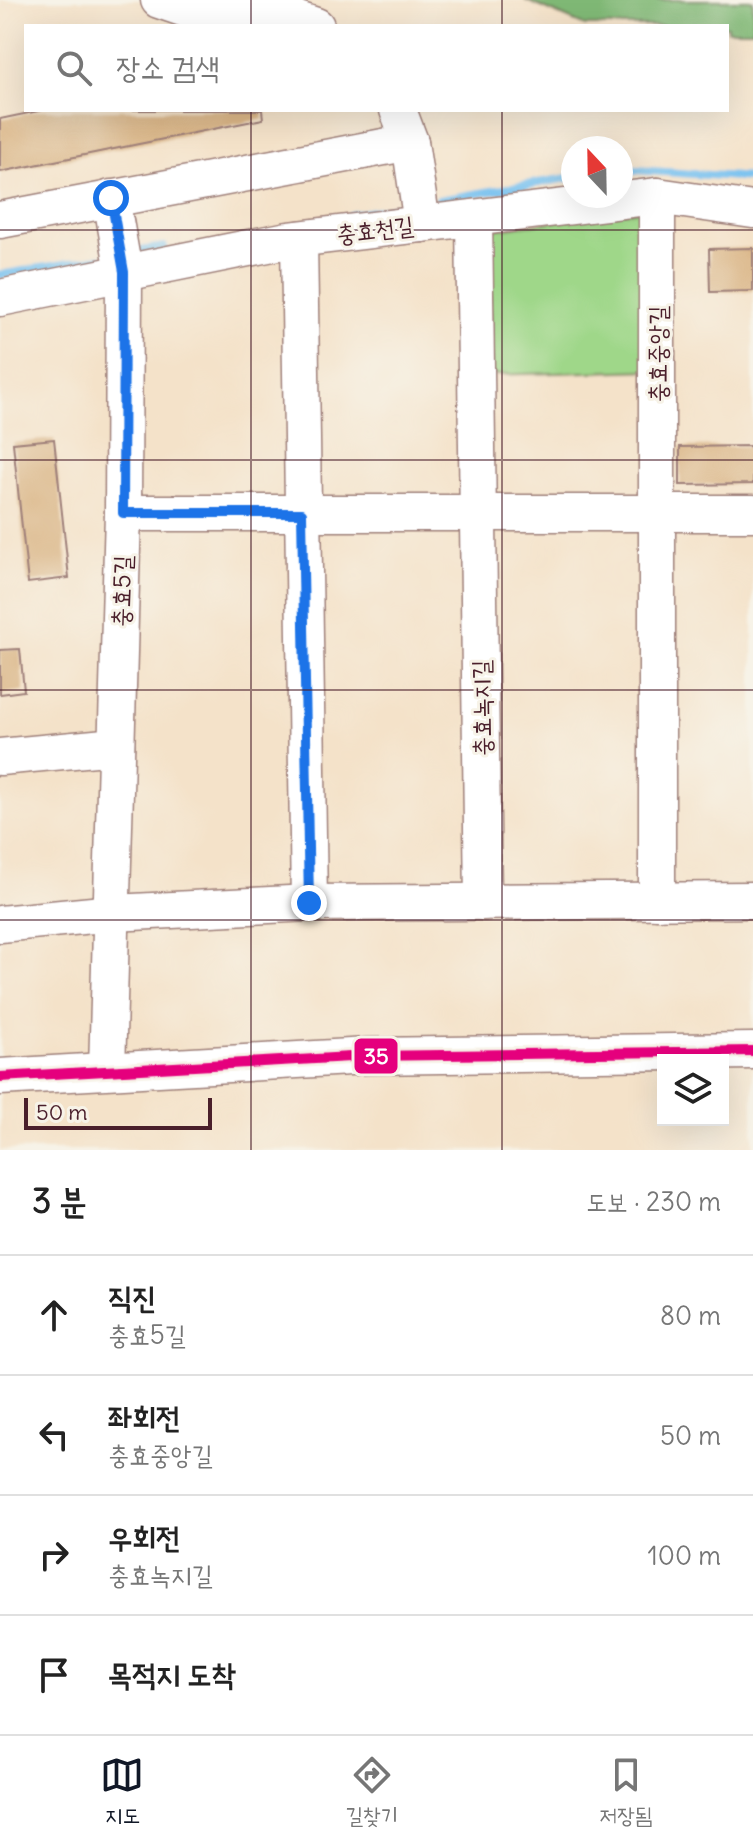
<!DOCTYPE html>
<html lang="ko">
<head>
<meta charset="utf-8">
<style>
  :root { --surface:#fff; --page:#f2f2f2; --text:#222; --muted:#767676; --line:#e0e0e0; --accent:#111827 }
  body { margin:0; font-family:Delius,"Poor Story",sans-serif; background:var(--page); color:var(--text) }
  .controls { position:absolute; right:24px; bottom:24px; display:grid; overflow:hidden; border-radius:0px; box-shadow:0 8px 32px #0002 }
  .controls button { width:72px; height:72px; display:grid; place-items:center; padding:0; border:0; border-bottom:2px solid var(--line); background:var(--surface); color:var(--text); font:40px sans-serif }
  .compass { position:absolute; left:561px; top:136px; width:72px; height:72px; border-radius:50%; background:var(--surface); box-shadow:0 8px 32px #0002; rotate:338deg }
  .scale { position:absolute; left:24px; bottom:20px; width:188px; box-sizing:border-box; padding-left:8px; border:4px solid #4a1f2b; border-top:0; font-size:22px; line-height:28px; white-space:nowrap; color:#4a1f2b; -webkit-text-stroke:6px #f7f3e8; paint-order:stroke }
  .stop { position:absolute; width:24px; height:24px; margin:-18px; border:6px solid #1a73e8; border-radius:50%; background:#fff }
  .stop.end { background:#1a73e8; border-color:#fff; box-shadow:0 2px 8px #0008 }
  .list { margin:0; padding:0; list-style:none }
  h2 { display:flex; justify-content:space-between; align-items:center; height:104px; margin:0; padding:0 32px; font-size:34px }
  h2 small { font-size:26px; font-weight:400; color:var(--muted) }
  .list li { display:grid; grid-template-columns:52px 1fr auto; gap:24px; align-items:center; box-sizing:border-box; height:120px; padding:0 32px; border-top:2px solid var(--line) }
  .list b { display:block; font-size:30px; white-space:nowrap }
  .list p { margin:0; font-size:26px; white-space:nowrap; color:var(--muted) }
  .list em { font-size:26px; font-style:normal; color:var(--muted) }
  .icon { flex:none; width:44px; height:44px; fill:none; stroke:currentColor; stroke-width:2; stroke-linecap:round; stroke-linejoin:round }
  .map { position:relative; flex:none; width:753px; height:1150px; overflow:hidden }
  .search { position:absolute; background:var(--surface); box-shadow:0 8px 32px #0002; left:24px; right:24px; top:24px; height:88px; display:flex; align-items:center; gap:20px; box-sizing:border-box; padding:0 28px; border-radius:0px; color:var(--muted); font-size:30px }
  .sheet { height:584px; background:var(--surface) }
  nav { display:flex; justify-content:space-around; align-items:center; box-sizing:border-box; height:112px; border-top:2px solid var(--line); background:var(--surface); font-size:22px; color:var(--muted) }
  nav a { display:grid; justify-items:center; gap:4px }
  nav .on { color:var(--accent) }
  .map>svg:first-child { display:block }
  .green { fill:#9fd789; stroke:#747b5a; stroke-width:2 }
  .forest { fill:#7fb875; stroke:#646c50; stroke-width:2 }
  .lines { fill:none; stroke-linecap:round; stroke-linejoin:round }
  .stream { stroke:#77c1f0; stroke-width:8 }
  .building { fill:#dab586 }
  .minor-casing { stroke:#9f807a; stroke-width:39 }
  .minor { stroke:#fff; stroke-width:36 }
  .bus-1-casing { stroke:#f7f3e8; stroke-width:16 }
  .bus-1 { stroke:#e5007d; stroke-width:10 }
  .route { stroke:#1a73e8; stroke-width:10 }
  .grid { fill:none; stroke:#4a1f2b; stroke-width:2; stroke-opacity:0.55 }
  .labels { text-anchor:middle; dominant-baseline:central; stroke-width:6; stroke-linejoin:round; paint-order:stroke }
  .street-label { font-size:24px; fill:#4a1f2b; stroke:#f7f3e8 }
  .line-badge { stroke:#f7f3e8; stroke-width:3 }
  .badge-label { font-size:22px; text-anchor:middle; font-weight:bold; fill:#fff }
</style>
</head>
<body>
<div class="map">
<svg width="753" height="1150" viewBox="0 0 753 1150">
  <rect width="100%" height="100%" fill="#f7f3e8"/>
  <filter id="ink" filterUnits="userSpaceOnUse"><feTurbulence type="fractalNoise" baseFrequency=".0125" numOctaves="2"/><feDisplacementMap in="SourceGraphic" scale="16" xChannelSelector="R" yChannelSelector="G"/><feConvolveMatrix kernelMatrix="1 2 1 2 8 2 1 2 1" color-interpolation-filters="sRGB"/></filter>
  <filter id="wash" filterUnits="userSpaceOnUse"><feTurbulence type="fractalNoise" baseFrequency=".006" numOctaves="4" result="noise"/><feDisplacementMap in="SourceGraphic" scale="32" xChannelSelector="R" yChannelSelector="G"/><feGaussianBlur stdDeviation="1.8" result="paint"/><feColorMatrix in="noise" values="0 0 0 0 0 0 0 0 0 0 0 0 0 0 0 0 0 1.4 0 .05"/><feComposite in="paint" operator="in"/></filter>
  <g filter="url(#wash)">
    <rect width="100%" height="100%" fill="#f4e2c9"/>
    <path class="green" d="M650 209V370L491 375 489 230Z"/>
    <path class="forest" d="M525 0H753V30H727V26H585Z"/>
    <g class="lines">
      <g class="stream">
        <path d="M621 169 753 178"/>
        <path d="M439 200 573 177"/>
        <path d="M351 215 398 207"/>
        <path d="M141 251 164 247"/>
        <path d="M0 275 100 258"/>
      </g>
    </g>
    <g id="blocks">
      <g class="building">
        <path d="M43 110H262L263 119 0 172V119Z"/>
        <path d="M753 248V291L710 292 709 249Z"/>
        <path d="M54 439 69 578 28 583 13 443Z"/>
        <path d="M753 446V484L680 485V447Z"/>
        <path d="M20 649 24 691 0 694V650Z"/>
      </g>
    </g>
  </g>
  <g filter="url(#ink)">
    <use href="#blocks" fill-opacity="0" stroke="#9f807a" stroke-width="2"/>
    <g class="lines">
      <g class="minor-casing">
        <g id="minor">
          <path d="M159 0 206 16 283 15 316 26"/>
          <path d="M398 110 410 142 422 224"/>
          <path d="M474 218 483 902"/>
          <path d="M0 220 410 142"/>
          <path d="M299 239 309 903"/>
          <path d="M0 298 288 240 657 196 753 210"/>
          <path d="M123 513H753"/>
          <path d="M0 757 116 746"/>
          <path d="M657 901V196"/>
          <path d="M0 924 113 913 309 903 753 900"/>
          <path d="M107 1070 123 513 124 272 111 198"/>
          <path d="M0 1077 368 1056 753 1051"/>
        </g>
      </g>
      <use href="#minor" class="minor"/>
      <g class="bus-1-casing">
        <path id="bus-1" d="M0 1077 368 1056 753 1051"/>
      </g>
      <use href="#bus-1" class="bus-1"/>
    </g>
  </g>
  <g class="lines" filter="url(#ink)">
    <path class="route" d="M111 198 124 272 123 513H302L309 903"/>
  </g>
  <path class="grid" d="M251 0V26M502 0V26M251 110V1150M502 110V1150M0 230H753M0 460H753M0 690H753M0 920H753"/>
  <g class="labels">
    <g class="street-label">
      <text transform="translate(375 229) rotate(-7)">충효천길</text>
      <text transform="translate(657 354) rotate(-90)">충효중앙길</text>
      <text transform="translate(121 591) rotate(-88)">충효5길</text>
      <text transform="translate(481 708) rotate(-91)">충효녹지길</text>
    </g>
  </g>
  <rect class="line-badge" x="353" y="1037" width="46" height="38" rx="8" fill="#e5007d"/>
  <g class="badge-label">
    <text x="376" y="1064">35</text>
  </g>
</svg>
<div class="controls">
<button><svg class="icon" aria-label="layers" viewBox="0 0 24 24"><path d="M12 4l9 5-9 5-9-5zM3 14l9 5 9-5"/></svg></button>
</div>
<svg class="compass" viewBox="-18 -18 36 36"><path d="M0-13l5 13h-10z" fill="#e53935"/><path d="M0 13l5-13h-10z" fill="#767676"/></svg>
<div class="scale">50 m</div>
<div class="stop" style="left:111px;top:198px"></div>
<div class="stop end" style="left:309px;top:903px"></div>
<div class="search"><svg class="icon" aria-label="search" viewBox="0 0 24 24"><circle cx="10" cy="10" r="6"/><path d="M15 15l6 6"/></svg>장소 검색</div>
</div>
<section class="sheet">
<h2>3 분<small>도보 · 230 m</small></h2>
<ul class="list">
<li><svg class="icon" aria-label="ahead" viewBox="0 0 24 24"><path d="M12 20V5M6 11l6-6 6 6"/></svg><div><b>직진</b><p>충효5길</p></div><em>80 m</em></li>
<li><svg class="icon" aria-label="left" viewBox="0 0 24 24"><path d="M17 20v-9H6M10 6l-5 5 5 5"/></svg><div><b>좌회전</b><p>충효중앙길</p></div><em>50 m</em></li>
<li><svg class="icon" aria-label="right" viewBox="0 0 24 24"><path d="M7 20v-9h11M14 6l5 5-5 5"/></svg><div><b>우회전</b><p>충효녹지길</p></div><em>100 m</em></li>
<li><svg class="icon" aria-label="arrive" viewBox="0 0 24 24"><path d="M6 21V4h12l-3 4 3 4H6"/></svg><div><b>목적지 도착</b></div></li>
</ul>
</section>
<nav>
<a class="on"><svg class="icon" aria-label="map" viewBox="0 0 24 24"><path d="M3 6l6-2 6 2 6-2v14l-6 2-6-2-6 2zM9 4v14M15 6v14"/></svg>지도</a>
<a><svg class="icon" aria-label="directions" viewBox="0 0 24 24"><path d="M12 3l9 9-9 9-9-9zM9 14v-3h6M13 9l2 2-2 2"/></svg>길찾기</a>
<a><svg class="icon" aria-label="saved" viewBox="0 0 24 24"><path d="M7 4h10v16l-5-4-5 4z"/></svg>저장됨</a>
</nav>
</body>
</html>
